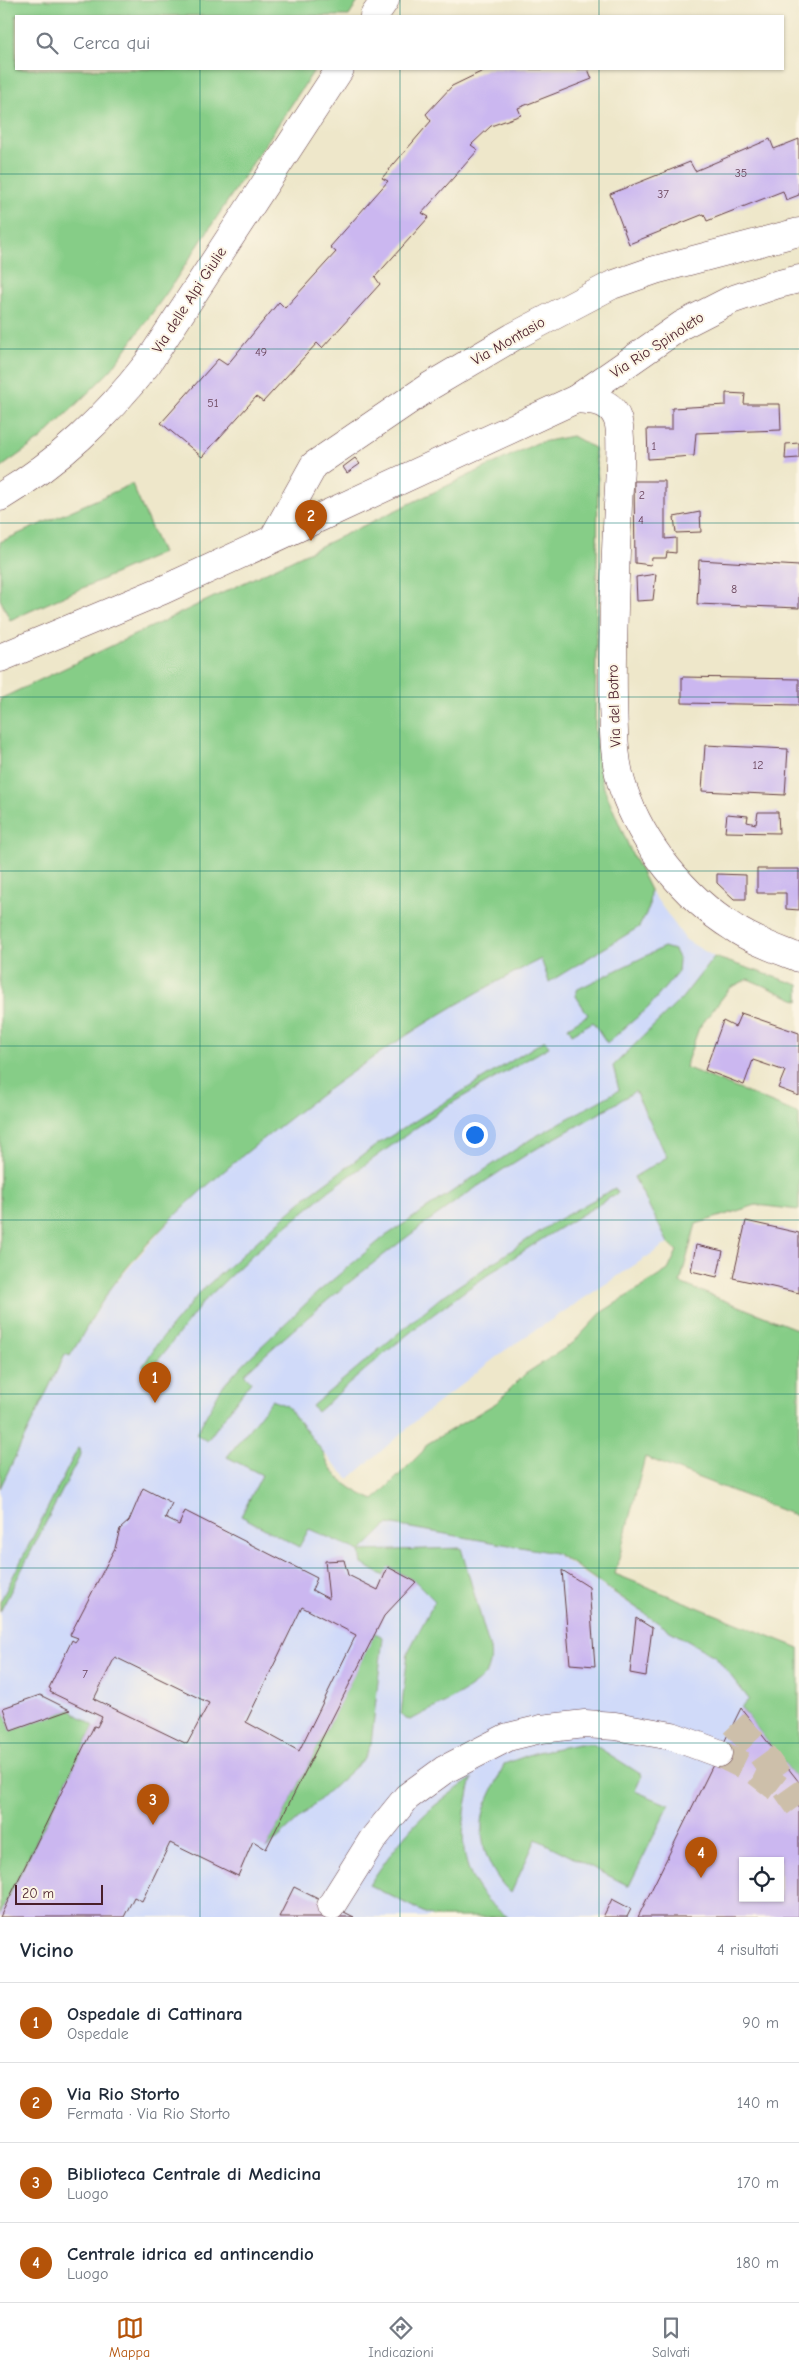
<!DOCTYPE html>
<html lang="it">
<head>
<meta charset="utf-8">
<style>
  :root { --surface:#fff; --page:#f6f6f7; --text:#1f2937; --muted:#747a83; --line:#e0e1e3; --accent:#b45309 }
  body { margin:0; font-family:"Comic Neue",sans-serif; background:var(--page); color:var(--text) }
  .controls { position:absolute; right:15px; bottom:15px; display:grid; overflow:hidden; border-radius:0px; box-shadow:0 1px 4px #0004 }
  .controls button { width:45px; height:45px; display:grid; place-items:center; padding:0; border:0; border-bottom:1px solid var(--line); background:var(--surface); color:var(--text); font:25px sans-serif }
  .scale { position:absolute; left:15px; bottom:12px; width:88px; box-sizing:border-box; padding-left:5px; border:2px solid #4a1f2b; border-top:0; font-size:14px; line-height:18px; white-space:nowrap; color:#4a1f2b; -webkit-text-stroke:4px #fcf5e5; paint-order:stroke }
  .you { position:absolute; left:474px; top:1134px; width:18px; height:18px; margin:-12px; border:4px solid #fff; border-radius:50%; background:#1a73e8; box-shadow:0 0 0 8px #1a73e833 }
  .badge { display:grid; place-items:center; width:32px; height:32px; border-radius:50%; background:var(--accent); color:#fff; font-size:16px; font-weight:700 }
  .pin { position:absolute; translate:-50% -41px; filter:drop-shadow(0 1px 2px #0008) }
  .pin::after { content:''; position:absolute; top:26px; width:18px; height:15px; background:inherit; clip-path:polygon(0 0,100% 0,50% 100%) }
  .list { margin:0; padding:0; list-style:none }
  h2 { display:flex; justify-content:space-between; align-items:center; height:65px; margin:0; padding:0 20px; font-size:21px }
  h2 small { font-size:16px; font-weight:400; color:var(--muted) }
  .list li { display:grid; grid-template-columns:32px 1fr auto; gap:15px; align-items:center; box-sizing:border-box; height:80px; padding:0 20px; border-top:1px solid var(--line) }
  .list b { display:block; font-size:19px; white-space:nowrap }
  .list p { margin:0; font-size:16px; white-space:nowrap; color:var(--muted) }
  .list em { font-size:16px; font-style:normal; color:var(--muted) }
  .icon { flex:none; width:28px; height:28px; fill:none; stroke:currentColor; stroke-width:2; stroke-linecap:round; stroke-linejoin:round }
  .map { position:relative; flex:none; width:799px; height:1917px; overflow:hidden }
  .search { position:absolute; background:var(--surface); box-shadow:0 1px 4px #0004; left:15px; right:15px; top:15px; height:55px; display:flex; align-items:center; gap:12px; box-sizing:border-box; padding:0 18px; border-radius:0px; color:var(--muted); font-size:19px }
  .sheet { height:385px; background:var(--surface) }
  nav { display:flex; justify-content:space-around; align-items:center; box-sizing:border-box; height:70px; border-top:1px solid var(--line); background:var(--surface); font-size:14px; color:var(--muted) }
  nav a { display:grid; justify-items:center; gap:2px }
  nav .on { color:var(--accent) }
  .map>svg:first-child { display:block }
  .built { fill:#d0daf9; fill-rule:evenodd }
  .green { fill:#86cd87; stroke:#687659 }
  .building { fill:#cbb7f0; fill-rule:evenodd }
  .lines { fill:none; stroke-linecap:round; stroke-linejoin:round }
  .minor-tunnel { stroke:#cdbfaa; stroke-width:28; stroke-dasharray:28 14; stroke-linecap:butt }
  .minor-casing { stroke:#633d43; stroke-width:29 }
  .minor { stroke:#fff; stroke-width:28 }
  .grid { fill:none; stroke:#0f766e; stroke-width:1; stroke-opacity:0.55 }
  .labels { text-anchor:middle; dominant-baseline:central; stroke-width:4; stroke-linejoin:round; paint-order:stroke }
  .number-label { font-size:12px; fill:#6a455c }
  .street-label { font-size:15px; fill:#4a1f2b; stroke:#fcf5e5 }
</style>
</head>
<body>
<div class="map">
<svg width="799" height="1917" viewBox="0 0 799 1917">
  <rect width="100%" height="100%" fill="#fcf5e5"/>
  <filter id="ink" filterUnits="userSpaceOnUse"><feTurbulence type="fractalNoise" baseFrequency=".02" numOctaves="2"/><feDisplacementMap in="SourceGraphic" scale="10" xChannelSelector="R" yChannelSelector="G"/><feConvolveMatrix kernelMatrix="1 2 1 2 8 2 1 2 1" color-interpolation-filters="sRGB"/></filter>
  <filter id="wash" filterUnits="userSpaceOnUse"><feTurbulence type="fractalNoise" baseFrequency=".0096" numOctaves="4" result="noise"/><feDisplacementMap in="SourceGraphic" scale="20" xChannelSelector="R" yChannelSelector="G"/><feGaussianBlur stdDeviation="1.12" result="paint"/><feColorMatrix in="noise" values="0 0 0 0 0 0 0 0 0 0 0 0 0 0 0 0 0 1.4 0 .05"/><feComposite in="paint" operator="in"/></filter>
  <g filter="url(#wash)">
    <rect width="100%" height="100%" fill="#eee7ca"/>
    <path class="built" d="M650 890 686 940 714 957 682 998 624 1098 635 1091 667 1157 634 1178 668 1243 504 1351 425 1413 349 1479 323 1452 287 1406 227 1457 262 1475 298 1546 309 1529 360 1551 388 1524 551 1551 670 1631 716 1657 799 1762V1917H0V1488L65 1354 70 1356 109 1291 150 1243 187 1202 240 1157 331 1086 404 1037 489 985 541 959 549 982 639 927 649 908ZM743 1861H780V1898H743Z"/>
    <g class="green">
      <path d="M0 0H359L349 16H16V69H315L168 291 111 370 42 438 0 468Z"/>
      <path d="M572 436 594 448 598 479 595 729 602 783 632 854 650 890 649 908 639 927 549 982 541 959C448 1005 361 1062 280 1126 217 1175 156 1226 109 1291 95 1311 83 1335 70 1356L65 1354 0 1488V699L537 443Z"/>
      <path d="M132 484 162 553 10 620 0 599V542Z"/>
      <path d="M664 947 674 950 679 960 678 972 648 1008 607 1043 593 1022 572 1034 568 1027 588 1015 576 996V990Z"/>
      <path d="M714 957 799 985V1001L748 979 730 988 699 1028 685 1067 799 1114V1210L756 1205 696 1224 680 1283 799 1330V1517L645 1457 615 1574 799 1648V1782L741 1708 749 1699 716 1657 670 1631 570 1562 555 1553 388 1524 361 1551 461 1548 490 1649C491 1657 491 1665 487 1672 474 1691 432 1708 411 1720L406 1719 401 1714 408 1652 435 1601 416 1582 389 1567 384 1576 362 1564 360 1551 309 1529 299 1547 241 1516 262 1475 227 1457 272 1400 287 1406 323 1452C331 1477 352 1491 374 1500L423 1451 427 1444 496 1403 525 1374 573 1343 602 1312 668 1270 677 1251 668 1243 634 1177 667 1157 635 1091C600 1115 562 1133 526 1155 425 1218 332 1293 244 1374L251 1381 207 1441 196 1434 222 1387 245 1362 317 1293 384 1237 531 1139 619 1090 613 1066 682 998Z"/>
      <path d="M545 1040 549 1047 445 1107 330 1190 253 1254 204 1301 149 1372 143 1366 157 1344 201 1291 310 1194 378 1144Z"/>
      <path d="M615 1188 618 1193C559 1228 500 1264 446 1305 401 1338 359 1375 317 1412L312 1406 440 1298 554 1222Z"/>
      <path d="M78 1448 80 1449 81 1454 0 1612V1602Z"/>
      <path d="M375 1633 383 1637 371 1744 363 1760 266 1849Z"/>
      <path d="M3 1708 11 1730 70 1710 94 1726 0 1914V1709Z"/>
      <path d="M579 1744H593L642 1775 635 1791 669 1805 629 1886 536 1839 511 1893C487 1871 474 1833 487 1802 492 1789 500 1778 504 1764L537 1752Z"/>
      <path d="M472 1779C458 1833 455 1882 508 1917H433L369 1885C402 1836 421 1811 472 1779Z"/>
    </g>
    <g id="blocks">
      <g class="building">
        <path d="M487 69H588L592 79 518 108 521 115 491 126 471 145 478 150 422 213 429 217 375 277 380 284 322 348 317 343 263 402 256 397 202 457 161 423 218 359 227 365 279 302 285 308 336 252 330 247 388 181 382 178 431 121 426 114 452 86Z"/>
        <path d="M770 139 774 149 799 139V195L786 200 783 191 707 221 704 214 629 244 610 194 690 162 695 171Z"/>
        <path d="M726 393 745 394 744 404H780L781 430 696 433 694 456 648 459 647 429H672V408L726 405Z"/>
        <path d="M799 443V458L785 459 786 444Z"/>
        <path d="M355 458 360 464 347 473 343 467Z"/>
        <path d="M634 481H665V539L676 538V553L667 552 666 558H652L651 565 635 563Z"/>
        <path d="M700 512 701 532 676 533 674 517Z"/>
        <path d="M699 560 799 566V608L697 604Z"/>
        <path d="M656 574 653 600 637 601 636 577Z"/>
        <path d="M682 677 799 679V705L682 703Z"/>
        <path d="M705 745 788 749 785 795 702 791Z"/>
        <path d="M758 812H778L779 833 725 832 727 814 748 816 747 822 756 824Z"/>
        <path d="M757 869H799V910L786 909V893H757Z"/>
        <path d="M717 874 746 875V899H734L717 883Z"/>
        <path d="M741 1013 799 1033V1096L778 1088 785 1071 753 1060 744 1085 705 1070 723 1021 735 1027Z"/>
        <path d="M746 1221 799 1233V1293L733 1278Z"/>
        <path d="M696 1245 723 1251 717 1277 691 1271Z"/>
        <path d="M143 1488 172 1503 165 1518 179 1525 185 1511 317 1578 312 1590 329 1599 325 1561 344 1560 348 1575 378 1590 388 1567 416 1582 384 1616 266 1849 253 1841 238 1876 170 1843 142 1901 134 1897 124 1917H0L94 1726 97 1727 102 1717 50 1692 51 1689 49 1688 72 1640 75 1642 78 1638 70 1635 115 1548 120 1529 129 1521ZM302 1607 356 1635 299 1751 246 1722ZM115 1657 209 1703 187 1744 94 1699Z"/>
        <path d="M562 1570 589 1587 595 1666 570 1664Z"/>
        <path d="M636 1618 652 1628 646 1676 630 1673Z"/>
        <path d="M40 1695 70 1710 11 1731 3 1708Z"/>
        <path d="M741 1708 799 1782V1917H638ZM743 1861H780V1898H743Z"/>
        <path d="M294 1887 354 1917H279Z"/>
        <path d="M612 1899 631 1909 627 1917H603Z"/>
      </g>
    </g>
  </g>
  <g filter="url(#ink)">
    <use href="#blocks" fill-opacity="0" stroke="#633d43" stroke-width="1"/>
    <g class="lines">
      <g class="minor-tunnel">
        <path d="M734 1723 756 1746 799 1806"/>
        <path d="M718 1753 757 1772 779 1789"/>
      </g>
      <g class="minor-casing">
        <g id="minor">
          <path d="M374 16 385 0"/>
          <path d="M576 399C593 400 610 400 617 418 623 431 619 488 618 505 615 569 612 633 613 698 614 728 613 759 623 788 642 844 684 897 734 928 753 941 777 949 799 958"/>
          <path d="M0 497C60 461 104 419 148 363L340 69"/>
          <path d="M274 537 314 465 430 386 513 337 612 285 655 270 799 232"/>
          <path d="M0 658 163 590 576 399 682 325 731 300 775 285 799 279"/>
          <path d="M331 1906 373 1839 407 1797 444 1770 508 1737 541 1729 585 1724 615 1726 672 1736 718 1753"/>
        </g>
      </g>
      <use href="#minor" class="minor"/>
    </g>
  </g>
  <path class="grid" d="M200 0V16M400 0V16M599 0V16M200 69V1917M400 69V1917M599 69V1917M0 174H799M0 349H799M0 523H799M0 697H799M0 871H799M0 1046H799M0 1220H799M0 1394H799M0 1568H799M0 1743H799"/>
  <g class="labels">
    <g class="number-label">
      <text x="741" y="173">35</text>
      <text x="663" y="194">37</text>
      <text x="261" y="352">49</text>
      <text x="213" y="403">51</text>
      <text x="654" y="446">1</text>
      <text x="642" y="495">2</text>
      <text x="641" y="520">4</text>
      <text x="734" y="589">8</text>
      <text x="758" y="765">12</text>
      <text x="85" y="1674">7</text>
    </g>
    <g class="street-label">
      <text transform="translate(189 300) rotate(-57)">Via delle Alpi Giulie</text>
      <text transform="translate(508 341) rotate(-30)">Via Montasio</text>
      <text transform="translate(657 345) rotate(-33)">Via Rio Spinoleto</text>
      <text transform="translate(614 706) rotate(-92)">Via del Botro</text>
    </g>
  </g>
</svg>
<div class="controls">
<button><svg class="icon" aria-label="locate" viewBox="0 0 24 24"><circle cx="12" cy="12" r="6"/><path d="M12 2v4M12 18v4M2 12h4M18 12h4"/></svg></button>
</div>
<div class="scale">20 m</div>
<div class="you"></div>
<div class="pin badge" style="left:155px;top:1403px">1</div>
<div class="pin badge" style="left:311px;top:541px">2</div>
<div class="pin badge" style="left:153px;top:1825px">3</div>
<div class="pin badge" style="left:701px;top:1878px">4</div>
<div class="search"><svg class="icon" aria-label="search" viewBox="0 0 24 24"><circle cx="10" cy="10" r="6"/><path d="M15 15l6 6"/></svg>Cerca qui</div>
</div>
<section class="sheet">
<h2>Vicino<small>4 risultati</small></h2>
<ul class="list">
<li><span class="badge">1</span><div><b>Ospedale di Cattinara</b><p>Ospedale</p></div><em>90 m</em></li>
<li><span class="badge">2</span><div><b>Via Rio Storto</b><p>Fermata · Via Rio Storto</p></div><em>140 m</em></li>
<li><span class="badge">3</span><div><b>Biblioteca Centrale di Medicina</b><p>Luogo</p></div><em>170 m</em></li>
<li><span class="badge">4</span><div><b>Centrale idrica ed antincendio</b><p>Luogo</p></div><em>180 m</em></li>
</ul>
</section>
<nav>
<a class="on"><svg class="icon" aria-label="map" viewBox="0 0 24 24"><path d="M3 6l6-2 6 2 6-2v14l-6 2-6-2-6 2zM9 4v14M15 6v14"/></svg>Mappa</a>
<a><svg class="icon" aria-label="directions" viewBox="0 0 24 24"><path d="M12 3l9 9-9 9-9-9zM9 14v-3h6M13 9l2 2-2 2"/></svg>Indicazioni</a>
<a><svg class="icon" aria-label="saved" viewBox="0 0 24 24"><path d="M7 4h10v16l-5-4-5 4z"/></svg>Salvati</a>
</nav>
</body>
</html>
